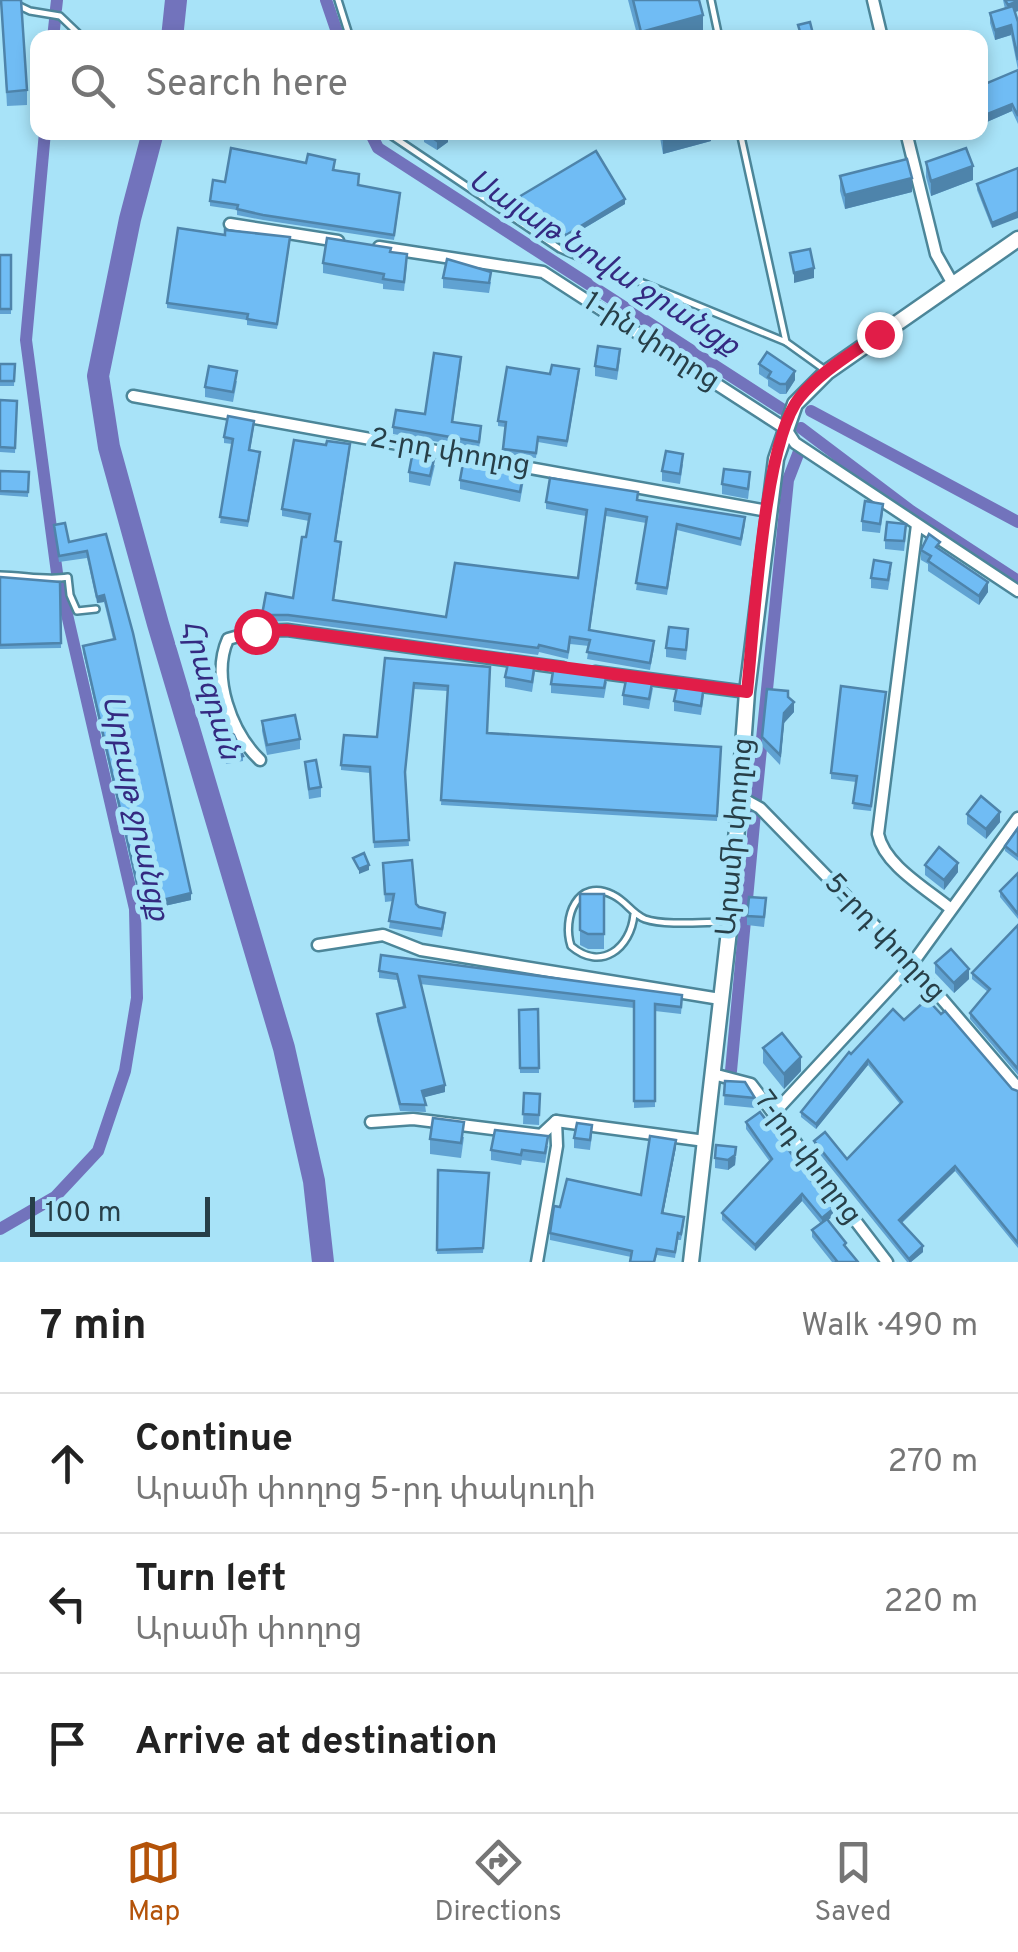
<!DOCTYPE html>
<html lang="en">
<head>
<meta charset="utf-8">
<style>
  :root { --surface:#fff; --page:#f2f2f2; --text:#222; --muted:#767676; --line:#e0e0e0; --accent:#b45309 }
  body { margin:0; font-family:Overpass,"Noto Sans Armenian",sans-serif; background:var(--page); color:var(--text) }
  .scale { position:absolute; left:30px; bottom:25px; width:180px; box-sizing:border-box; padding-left:10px; border:5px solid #273f48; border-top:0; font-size:28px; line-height:35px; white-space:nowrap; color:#273f48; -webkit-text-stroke:8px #a8e3f8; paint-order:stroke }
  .stop { position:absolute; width:30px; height:30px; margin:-22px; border:8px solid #e11d48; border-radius:50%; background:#fff }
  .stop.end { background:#e11d48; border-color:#fff; box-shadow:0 2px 10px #0008 }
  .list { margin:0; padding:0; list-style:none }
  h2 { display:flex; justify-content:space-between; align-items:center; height:130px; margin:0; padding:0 40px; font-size:42px }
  h2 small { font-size:32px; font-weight:400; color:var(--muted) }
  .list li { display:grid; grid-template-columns:65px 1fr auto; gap:30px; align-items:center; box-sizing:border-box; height:140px; padding:0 40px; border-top:2px solid var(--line) }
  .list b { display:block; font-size:38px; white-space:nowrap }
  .list p { margin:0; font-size:32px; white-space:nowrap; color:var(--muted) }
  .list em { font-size:32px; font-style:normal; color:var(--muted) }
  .icon { flex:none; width:55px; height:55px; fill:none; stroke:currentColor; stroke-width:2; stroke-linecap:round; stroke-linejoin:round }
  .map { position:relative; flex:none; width:1018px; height:1262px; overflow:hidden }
  .search { position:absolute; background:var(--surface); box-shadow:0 5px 15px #0003; left:30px; right:30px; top:30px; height:110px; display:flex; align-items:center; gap:25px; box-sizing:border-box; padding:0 35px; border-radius:20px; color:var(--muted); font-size:38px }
  .sheet { height:550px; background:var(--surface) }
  nav { display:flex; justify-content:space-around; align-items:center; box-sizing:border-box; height:140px; border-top:2px solid var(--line); background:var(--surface); font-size:28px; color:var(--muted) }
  nav a { display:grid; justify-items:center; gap:5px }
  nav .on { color:var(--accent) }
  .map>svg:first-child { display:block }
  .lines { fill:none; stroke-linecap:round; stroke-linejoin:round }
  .canal { stroke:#7273bc; stroke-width:12 }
  .river { stroke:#7273bc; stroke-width:22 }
  .lane-casing { stroke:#4c8699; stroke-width:10 }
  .street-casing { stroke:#4c8699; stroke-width:15 }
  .secondary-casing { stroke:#4c8699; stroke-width:19 }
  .lane { stroke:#fff; stroke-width:5 }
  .street { stroke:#fff; stroke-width:10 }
  .secondary { stroke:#fff; stroke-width:14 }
  .wall { fill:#60a2d2 }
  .shaded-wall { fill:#4e84ab }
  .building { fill:#70bcf4; stroke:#4e84ab; stroke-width:2.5 }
  .route { stroke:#e11d48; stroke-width:12 }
  .labels { text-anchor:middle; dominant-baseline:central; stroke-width:10; stroke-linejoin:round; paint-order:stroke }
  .street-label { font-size:28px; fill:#273f48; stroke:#a8e3f8 }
  .water-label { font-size:30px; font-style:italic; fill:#342a81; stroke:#a8e3f8 }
</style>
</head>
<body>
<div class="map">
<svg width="1018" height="1262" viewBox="0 0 1018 1262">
  <rect width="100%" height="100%" fill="#a8e3f8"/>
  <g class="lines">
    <g class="canal">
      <path d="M326 0 339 38"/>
      <path d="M56 9 57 0"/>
      <path d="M53 38 55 20"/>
      <path d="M45 132 26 340 57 573"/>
      <path d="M370 132 378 148 782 409"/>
      <path d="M811 411 1018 522"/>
      <path d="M801 428 911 511 1018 581"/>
      <path d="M756 799 788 480 800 449"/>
      <path d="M731 1071 755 813"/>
      <path d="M0 1229 55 1197 98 1151 125 1071 137 998 135 909 60 584"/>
    </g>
    <g class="river">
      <path d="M172 38 176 0"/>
      <path d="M153 132 130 219 98 376 109 447 158 624 284 1048 314 1181 323 1262"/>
    </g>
    <g class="lane-casing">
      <g id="lane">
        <path d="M7 0 30 11 60 16 83 38"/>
        <path d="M338 0 350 38"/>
        <path d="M711 0 719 38"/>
        <path d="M386 132 560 249 786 342"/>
        <path d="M740 132 786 342 825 370"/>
        <path d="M91 135 93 132"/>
        <path d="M0 575C23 575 46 581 68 577L70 595 77 611 96 609"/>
        <path d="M634 914C631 948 601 972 571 946 562 918 577 877 613 895 626 901 632 914 645 919 665 926 704 922 726 922"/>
      </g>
    </g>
    <g class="street-casing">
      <g id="street">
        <path d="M873 0 882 38"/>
        <path d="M906 132 936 254 953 284"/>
        <path d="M230 224 338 241"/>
        <path d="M379 247 543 272 786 429 795 443 1018 591"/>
        <path d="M133 396 767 511"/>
        <path d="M917 525 878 834C884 865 927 889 951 909"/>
        <path d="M595 672 747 692"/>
        <path d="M260 760C231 732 211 677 228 639L256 631 287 630 563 668"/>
        <path d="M742 798 760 808 912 964 1018 1088"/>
        <path d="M318 945 383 935 421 950 720 999"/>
        <path d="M713 1074 751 1084 887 1262"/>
        <path d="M775 1112 912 964 1018 818"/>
        <path d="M371 1122 413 1119 541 1135 556 1121 705 1141"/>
        <path d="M537 1262 557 1146 556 1121"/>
      </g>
    </g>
    <g class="secondary-casing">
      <path id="secondary" d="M691 1262 730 922 747 692 776 459 795 404 827 372 1018 239"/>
    </g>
    <use href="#lane" class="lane"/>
    <use href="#street" class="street"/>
    <use href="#secondary" class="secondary"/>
  </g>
  <g class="wall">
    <path d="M1 0 27 90V105L7 106Z"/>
    <path d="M628 0H699L703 34 691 38H638Z"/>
    <path d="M1003 0H1018V11L1015 12 1018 22V124L1012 111 980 125V86L1018 70 1011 35 995 40 990 23V13L1005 9Z"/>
    <path d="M424 132 448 142 437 150 424 142Z"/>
    <path d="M659 132H711V141L663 154Z"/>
    <path d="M926 162 973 180 931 196 926 177Z"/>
    <path d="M306 163 335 165 334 170 359 185 400 199 394 240 263 220 237 215V210L210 206V201L225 182Z"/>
    <path d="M1018 168 992 228 977 190V184Z"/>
    <path d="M840 176 912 192 845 209 840 191Z"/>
    <path d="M517 198 625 204 566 239 517 202Z"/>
    <path d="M225 235 290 242 277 329 247 325V320L167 308V303Z"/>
    <path d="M391 252 407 263 404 291 383 289V284L323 273V263Z"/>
    <rect x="0" y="255" width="11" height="59"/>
    <path d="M443 278 491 282 489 293 443 288Z"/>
    <path d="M620 359 617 380 595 376V366Z"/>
    <path d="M0 364H15L14 386H0Z"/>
    <path d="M759 364 795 380 786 394H780L768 386V380L759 374Z"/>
    <path d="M461 365 453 422 481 433 479 449 393 434V427L425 414Z"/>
    <path d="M550 374 579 375 567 447 538 442 536 458 503 454 505 427 498 426V421Z"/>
    <path d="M237 381 233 402 205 397V387Z"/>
    <path d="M0 400 17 401 15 453 0 452Z"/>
    <path d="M254 427 250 450 260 458 248 527 220 523 232 444 224 443V437Z"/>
    <path d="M326 445 350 450 336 541 341 549 334 600 446 617 578 578 586 516 546 509V502L638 500 745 524 741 546 677 530 667 595 636 590 646 523 606 516 590 630 654 648 650 670 587 659 589 646 570 644 568 659 539 652 538 655 288 621 262 622V615L293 598 309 521 282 516V509Z"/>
    <path d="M683 464 680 484 662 481V471Z"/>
    <path d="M435 465 430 486 409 482V472Z"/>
    <path d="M0 471 29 472 28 497 0 495Z"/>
    <path d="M460 480H524L520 502 460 489Z"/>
    <path d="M750 482 748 499 722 494V484Z"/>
    <path d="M883 513 880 533 862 531V521Z"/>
    <path d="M54 525 69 542 106 534 191 900 142 911 83 652V646L113 639 104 602 97 603 87 558 59 562Z"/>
    <path d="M906 534 904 551 885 549V540Z"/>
    <path d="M921 550H940L988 592 979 605 928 571V564L921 560Z"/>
    <path d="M891 573 888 590 871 588V578Z"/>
    <path d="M0 577 60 582 61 648 0 649Z"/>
    <path d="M688 639 686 660 666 657V648Z"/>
    <path d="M385 658 490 667 487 733 721 747 717 821 441 805 448 691 414 689 405 776 409 846 374 848 370 773 341 770V765L377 737Z"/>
    <path d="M535 672 532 692 505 687V677Z"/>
    <path d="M607 682 604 698 551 693V684Z"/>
    <path d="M653 688 649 709 623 705V695Z"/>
    <path d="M704 695 701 715 674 711V701Z"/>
    <path d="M788 697 794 712 784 723 780 765 762 746V737Z"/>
    <path d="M886 697 871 811 853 809 856 782 831 779V773Z"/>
    <path d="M262 721 300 739V749L267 755 262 731Z"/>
    <path d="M222 738 243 756V761L226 764Z"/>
    <path d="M305 762 321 787V797L309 799Z"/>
    <path d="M967 814 1000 822 986 839 967 824Z"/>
    <path d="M1018 828V861L1005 851V846Z"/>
    <path d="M925 865 958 872 944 890 925 875Z"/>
    <path d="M383 870 419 907 445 920 442 937 389 928 393 901 385 902Z"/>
    <path d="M1018 873V919L1000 897V891Z"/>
    <path d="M580 894H604V949H588L580 945Z"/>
    <path d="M766 908 764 927 747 925V916Z"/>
    <path d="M1018 925V1075L970 1019V1013L988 992 972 979V973Z"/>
    <path d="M935 963 969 979 954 993 935 973Z"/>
    <path d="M379 971 682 1002 681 1014 655 1011V1107L634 1108V1008L420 984 445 1092 424 1097 426 1112 400 1111 377 1021V1014L403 1007 397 980 379 978Z"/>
    <path d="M538 1009 539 1073H520L519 1010Z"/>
    <path d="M904 1020 1012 1089 1018 1091V1248L955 1171 902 1223 923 1252 911 1262H907L814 1147V1141L847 1159 900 1104 868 1065 816 1129 801 1117V1112L851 1054Z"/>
    <path d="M763 1048 801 1071 784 1089 763 1063Z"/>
    <path d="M725 1081 755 1098V1108L724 1105Z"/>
    <path d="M524 1093 540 1094 539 1125 523 1124Z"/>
    <path d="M746 1122 833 1216 828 1220 846 1248 858 1262H832L812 1237V1230L821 1224 802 1201 755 1251 722 1220V1213L770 1162 746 1129Z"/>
    <path d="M592 1135 590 1150 574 1148V1138Z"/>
    <path d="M464 1137 461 1158 430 1154V1139Z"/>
    <path d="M548 1146 545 1163 522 1160 521 1165 491 1160V1150Z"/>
    <path d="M676 1147 663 1213 684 1223 681 1240H678L675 1258 657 1255 655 1262 550 1240V1233L560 1207 641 1195Z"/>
    <path d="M736 1157 735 1165 728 1170 715 1168V1158Z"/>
    <path d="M438 1170 489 1173 483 1253 437 1254Z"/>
  </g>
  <g class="shaded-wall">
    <path d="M1018 1V11L1008 15V5Z"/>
    <path d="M703 15V34L691 38H641V32Z"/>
    <path d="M1011 25V35L995 40V30Z"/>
    <path d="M1012 104V111L980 125V117Z"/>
    <path d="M448 132V142L437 150V141Z"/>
    <path d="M687 132H711V141L663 154V139Z"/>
    <path d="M973 166V180L931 196V181Z"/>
    <path d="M912 178V192L845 209V195Z"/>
    <path d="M625 199V204L566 239V235Z"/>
    <path d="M1018 212V218L992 228V223Z"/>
    <path d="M814 268V278L794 283V273Z"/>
    <path d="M795 371V380L786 394V384Z"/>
    <path d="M988 582V592L979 605V596Z"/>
    <path d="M104 595V602L97 603V597Z"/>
    <path d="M794 702V712L784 723 780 765 784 713Z"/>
    <path d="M1000 812V822L986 839V829Z"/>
    <path d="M958 863V872L944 890V880Z"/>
    <path d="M369 865V870L359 874V869Z"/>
    <path d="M191 893V900L142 911V905Z"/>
    <path d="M969 969V979L954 993V983Z"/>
    <path d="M801 1057V1071L784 1089V1074Z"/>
    <path d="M868 1060V1065L816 1129V1124Z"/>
    <path d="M445 1085V1092L422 1098V1091Z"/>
    <path d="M676 1140V1147L662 1220V1213Z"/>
    <path d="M736 1147 735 1165 728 1170V1160Z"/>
    <path d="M955 1166V1171L899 1225V1220Z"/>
    <path d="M802 1194V1201L755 1251V1245Z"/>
    <path d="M833 1209V1216L822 1225V1218Z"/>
    <path d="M923 1246V1252L911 1262H909V1259Z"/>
  </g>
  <g class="building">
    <path d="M1 0H21L27 90 7 92Z"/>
    <path d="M633 0H699L703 15 641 32Z"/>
    <path d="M1005 0H1018V1L1008 5Z"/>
    <path d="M1013 6 1018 22V60L1011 25 995 30 990 13Z"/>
    <path d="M810 22 814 38H802L798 25Z"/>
    <path d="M1018 70V116L1012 104 980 117V86Z"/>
    <path d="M424 132H448L437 141Z"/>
    <path d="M661 132H687L663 139Z"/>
    <path d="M231 148 306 163 308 154 335 160 333 170 359 174 358 185 400 193 394 235 263 215 237 209 238 205 210 201 213 180 225 182Z"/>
    <path d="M966 148 973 166 931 181 926 162Z"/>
    <path d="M596 151 625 199 566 235 517 198Z"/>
    <path d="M907 159 912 178 845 195 840 176Z"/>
    <path d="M1018 168V212L992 223 977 184Z"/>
    <path d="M178 228 225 235V230L290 237 277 324 247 319 248 314 167 303Z"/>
    <path d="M327 238 391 248 390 252 407 254 404 282 383 279 384 274 323 263Z"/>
    <path d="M810 249 814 268 794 273 790 253Z"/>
    <rect x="0" y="255" width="11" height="54"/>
    <path d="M447 259 491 272 489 283 443 278Z"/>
    <path d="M598 346 620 349 617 370 595 366Z"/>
    <path d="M767 352 795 371 786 384H780L768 377 771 372 759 364Z"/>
    <path d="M434 353 461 357 452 422 481 426 479 442 393 427 396 410 425 414Z"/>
    <path d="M0 364H15L14 381H0Z"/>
    <path d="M552 365 579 369 567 441 538 437 536 453 503 449 506 422 498 421 507 367 550 374Z"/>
    <path d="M209 366 237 371 233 392 205 387Z"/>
    <path d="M0 400 17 401 15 448 0 447Z"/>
    <path d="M228 416 254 421 249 450 260 452 248 521 220 517 233 439 224 437Z"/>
    <path d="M294 440 326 445 327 441 350 444 335 541 341 542 333 600 446 617 455 563 578 578 587 510 546 502 550 478 638 492 637 500 745 517 741 539 677 524 667 588 636 583 647 517 606 509 589 630 654 641 650 663 587 652 590 640 570 637 568 652 539 645 538 648 288 615H262L266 593 293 598 302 537H306L310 514 282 509Z"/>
    <path d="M413 451 435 455 430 476 409 472Z"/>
    <path d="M666 451 683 454 680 474 662 471Z"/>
    <path d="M464 458 524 470 520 492 460 480Z"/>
    <path d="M724 469 750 472 748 489 722 484Z"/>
    <path d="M0 471 29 472 28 492 0 491Z"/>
    <path d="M865 501 883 504 880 524 862 521Z"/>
    <path d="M887 522 906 524 904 541 885 540Z"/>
    <path d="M65 523 69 542 106 534 133 633 191 893 142 905 83 646 115 639 104 595 97 597 87 551 59 556 54 525Z"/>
    <path d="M929 534 940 542 936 547 988 582 979 596 928 561 931 556 921 550Z"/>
    <path d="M874 560 891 563 888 580 871 578Z"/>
    <path d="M0 577 60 582 61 643 0 645Z"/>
    <path d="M669 627 688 629 686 650 666 648Z"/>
    <path d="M385 658 490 667 487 733 721 747 717 816 441 800 448 686 414 683 405 772 409 840 374 842 370 767 341 765 344 735 377 737Z"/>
    <path d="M509 659 535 662 532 682 505 677Z"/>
    <path d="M554 665 607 672 604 688 551 684Z"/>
    <path d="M627 675 653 678 649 699 623 695Z"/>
    <path d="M678 682 704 685 701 706 674 701Z"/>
    <path d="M841 686 886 692 871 806 853 803 857 776 831 773Z"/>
    <path d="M767 689 788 691V697L794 702 784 713 780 755 762 737Z"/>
    <path d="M295 715 300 739 267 745 262 721Z"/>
    <path d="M234 735 243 756 226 759 222 738Z"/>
    <path d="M316 760 321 787 309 789 305 762Z"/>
    <path d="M981 796 1000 812 986 829 967 814Z"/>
    <path d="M1018 828V856L1005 846Z"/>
    <path d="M939 847 958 863 944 880 925 865Z"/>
    <path d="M364 853 369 865 359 869 353 858Z"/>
    <path d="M412 860 416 904 419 907 445 913 442 929 389 921 394 894H385L383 863Z"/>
    <path d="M1018 873V914L1000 891Z"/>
    <path d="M580 894H604V934H588L580 930Z"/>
    <path d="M749 897 766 898 764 917 747 916Z"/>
    <path d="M1018 925V1069L970 1013 990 989 972 973Z"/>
    <path d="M951 949 969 969 954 983 935 963Z"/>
    <path d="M381 955 682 995 681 1007 655 1004V1101H634V1001L419 976 445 1085 422 1091 426 1105 400 1104 377 1014 405 1007 397 974 379 971Z"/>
    <path d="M927 999 941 1014 945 1011 1012 1089 1018 1091V1243L955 1166 899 1220 923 1246 909 1259 814 1141 825 1132 847 1159 902 1102 868 1060 816 1124 801 1112 849 1052 851 1054 893 1009 904 1020Z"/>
    <path d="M538 1009 539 1068H520L519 1010Z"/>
    <path d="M782 1033 801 1057 784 1074 763 1048Z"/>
    <path d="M725 1081 745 1082 755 1098 724 1095Z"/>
    <path d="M524 1093 540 1094 539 1115 523 1114Z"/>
    <path d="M760 1112 833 1209 822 1218 802 1194 755 1245 722 1213 772 1159 746 1122Z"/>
    <path d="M433 1118 464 1122 461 1143 430 1139Z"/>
    <path d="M577 1123 592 1125 590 1140 574 1138Z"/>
    <path d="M495 1130 548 1136 545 1153 522 1150 521 1155 491 1150Z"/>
    <path d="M650 1136 676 1140 662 1213 684 1217 681 1234 678 1233 675 1252 657 1249 654 1262H630L632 1251 550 1233 554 1206 560 1207 567 1179 641 1195Z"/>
    <path d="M716 1145 736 1147 735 1155 728 1160 715 1158Z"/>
    <path d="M438 1170 489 1173 483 1248 437 1250Z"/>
    <path d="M827 1219 846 1243 844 1245 858 1262H835L837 1261 812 1230Z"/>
  </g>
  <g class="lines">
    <path class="route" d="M256 631 286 630 747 692C754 629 763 441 800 397 821 371 853 353 879 334"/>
  </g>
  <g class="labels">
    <g class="street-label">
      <text transform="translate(651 342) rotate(33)">1-ին փողոց</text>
      <text transform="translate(450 453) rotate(10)">2-րդ փողոց</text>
      <text transform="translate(736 837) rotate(-85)">Արամի փողոց</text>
      <text transform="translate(884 938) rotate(47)">5-րդ փողոց</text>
      <text transform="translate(807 1158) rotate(53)">7-րդ փողոց</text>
    </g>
    <g class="water-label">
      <text transform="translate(603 264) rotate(33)">Սայաթ Նովա ջրանցք</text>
      <text transform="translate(209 690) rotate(74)">Հրազդան</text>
      <text transform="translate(134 808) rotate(78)">Արբաթ ջրանցք</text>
    </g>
  </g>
</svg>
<div class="scale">100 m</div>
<div class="stop" style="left:256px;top:631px"></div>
<div class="stop end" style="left:879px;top:334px"></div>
<div class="search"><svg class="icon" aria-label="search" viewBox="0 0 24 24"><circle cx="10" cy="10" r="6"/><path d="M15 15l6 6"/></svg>Search here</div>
</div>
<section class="sheet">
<h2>7 min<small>Walk · 490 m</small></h2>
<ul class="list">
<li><svg class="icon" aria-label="ahead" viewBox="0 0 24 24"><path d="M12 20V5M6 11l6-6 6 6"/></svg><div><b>Continue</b><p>Արամի փողոց 5-րդ փակուղի</p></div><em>270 m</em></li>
<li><svg class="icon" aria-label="left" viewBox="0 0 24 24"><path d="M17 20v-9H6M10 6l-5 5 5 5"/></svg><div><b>Turn left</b><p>Արամի փողոց</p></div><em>220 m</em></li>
<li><svg class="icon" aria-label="arrive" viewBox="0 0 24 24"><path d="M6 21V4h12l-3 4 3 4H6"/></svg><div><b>Arrive at destination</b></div></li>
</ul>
</section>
<nav>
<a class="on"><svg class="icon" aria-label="map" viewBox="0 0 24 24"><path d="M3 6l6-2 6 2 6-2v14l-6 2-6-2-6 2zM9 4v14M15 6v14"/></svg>Map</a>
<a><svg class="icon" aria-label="directions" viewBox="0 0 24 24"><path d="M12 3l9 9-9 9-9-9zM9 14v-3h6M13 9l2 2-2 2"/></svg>Directions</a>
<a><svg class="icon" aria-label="saved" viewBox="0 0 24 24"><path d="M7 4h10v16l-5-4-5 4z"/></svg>Saved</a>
</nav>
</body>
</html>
